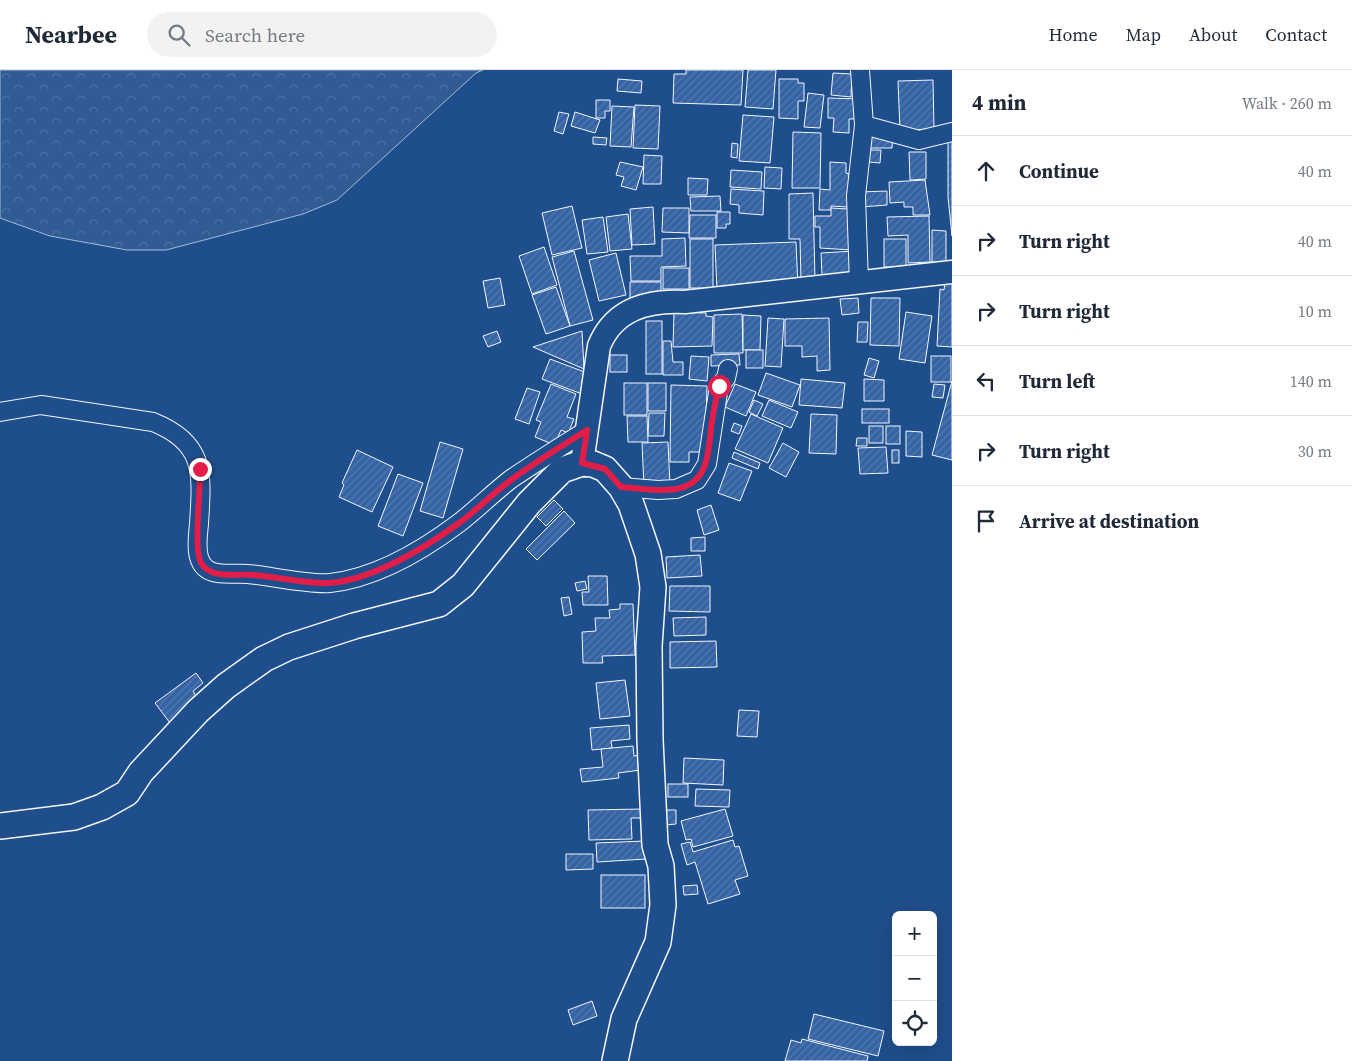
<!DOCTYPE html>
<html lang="en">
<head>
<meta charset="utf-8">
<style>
  :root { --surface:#fff; --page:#f2f2f3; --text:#1f2937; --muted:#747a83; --line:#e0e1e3 }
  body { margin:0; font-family:"Source Serif 4",serif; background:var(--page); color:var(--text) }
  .controls { position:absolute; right:15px; bottom:15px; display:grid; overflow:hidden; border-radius:8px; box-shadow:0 5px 20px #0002 }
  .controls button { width:45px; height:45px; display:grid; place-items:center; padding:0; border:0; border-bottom:1px solid var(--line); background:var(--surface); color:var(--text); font:25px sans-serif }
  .stop { position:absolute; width:15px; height:15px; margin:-11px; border:4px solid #e11d48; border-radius:50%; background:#fff }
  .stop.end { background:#e11d48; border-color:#fff; box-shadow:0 1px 5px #0008 }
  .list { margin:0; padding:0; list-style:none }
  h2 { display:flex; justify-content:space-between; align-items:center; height:65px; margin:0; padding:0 20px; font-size:21px }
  h2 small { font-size:16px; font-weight:400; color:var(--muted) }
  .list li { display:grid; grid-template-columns:32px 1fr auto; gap:15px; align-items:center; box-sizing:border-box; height:70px; padding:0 20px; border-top:1px solid var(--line) }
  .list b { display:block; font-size:19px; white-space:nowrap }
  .list em { font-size:16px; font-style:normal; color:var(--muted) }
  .icon { flex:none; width:28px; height:28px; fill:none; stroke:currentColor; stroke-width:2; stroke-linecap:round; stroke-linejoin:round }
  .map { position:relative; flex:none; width:952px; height:991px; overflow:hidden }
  header { display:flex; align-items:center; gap:30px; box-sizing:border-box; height:70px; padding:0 25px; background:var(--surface); border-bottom:1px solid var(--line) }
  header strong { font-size:24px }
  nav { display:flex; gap:28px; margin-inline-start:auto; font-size:18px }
  .search { width:350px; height:45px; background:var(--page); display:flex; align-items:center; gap:12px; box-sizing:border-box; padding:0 18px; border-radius:28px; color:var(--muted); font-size:19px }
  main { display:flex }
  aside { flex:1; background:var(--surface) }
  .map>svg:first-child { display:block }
  .forest { fill:url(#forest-crowns); stroke:#a8bbd7 }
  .building { fill:url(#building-hatch); stroke:#f2f6ff }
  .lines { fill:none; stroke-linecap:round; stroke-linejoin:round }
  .minor-casing { stroke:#f2f6ff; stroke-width:20 }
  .tertiary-casing { stroke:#f2f6ff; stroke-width:25 }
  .secondary-casing { stroke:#f2f6ff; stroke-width:28 }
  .minor { stroke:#1f4e8c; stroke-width:18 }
  .tertiary { stroke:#1f4e8c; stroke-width:22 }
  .secondary { stroke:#1f4e8c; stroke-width:25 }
  .route { stroke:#e11d48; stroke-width:6 }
</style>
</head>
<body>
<header>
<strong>Nearbee</strong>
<div class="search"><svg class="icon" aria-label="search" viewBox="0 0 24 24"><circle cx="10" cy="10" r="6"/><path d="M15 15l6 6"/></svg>Search here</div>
<nav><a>Home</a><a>Map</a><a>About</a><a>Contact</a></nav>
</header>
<main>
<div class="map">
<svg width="952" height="991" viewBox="0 0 952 991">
  <defs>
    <pattern id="forest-crowns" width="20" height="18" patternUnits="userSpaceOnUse" patternTransform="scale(1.25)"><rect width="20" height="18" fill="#305b95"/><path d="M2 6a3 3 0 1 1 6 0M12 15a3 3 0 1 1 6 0" fill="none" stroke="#4e73a5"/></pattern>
    <pattern id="building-hatch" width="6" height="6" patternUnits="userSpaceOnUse" patternTransform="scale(1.25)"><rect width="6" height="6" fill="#3563a3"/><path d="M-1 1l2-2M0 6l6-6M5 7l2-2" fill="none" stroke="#537ab1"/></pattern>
  </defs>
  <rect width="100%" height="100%" fill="#1f4e8c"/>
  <path class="forest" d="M0 0H483L476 3 337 130 303 144 166 180H127L50 166 0 148Z"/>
  <g class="building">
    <path d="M686 0H743L741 35 673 33 674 4H686Z"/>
    <path d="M748 0H776L773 39 745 37Z"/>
    <path d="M833 3 852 4 851 27 831 25Z"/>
    <path d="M618 9 642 11 641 23 617 21Z"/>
    <path d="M779 9H798V13H804V31H798V49L779 48Z"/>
    <path d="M933 10 934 59 900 60 898 11Z"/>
    <path d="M808 23 824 25 820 58 804 57Z"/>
    <path d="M828 28 859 29 858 49H849V63L833 62 834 48H828Z"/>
    <path d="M596 30H610V41H605V48H596Z"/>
    <path d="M635 35 660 36 658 79 633 78Z"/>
    <path d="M612 36 634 37 631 77 610 76Z"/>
    <path d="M559 42 569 44 563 64 554 61Z"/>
    <path d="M575 42 600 50 595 63 571 56Z"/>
    <path d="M743 45 774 47 770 93 739 91Z"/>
    <path d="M793 62 821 63 820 118H792Z"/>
    <path d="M871 62 893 63 892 78H870Z"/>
    <path d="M952 65V166L948 127V68Z"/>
    <path d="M593 67 607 68 606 75 593 74Z"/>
    <path d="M732 73 738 74 737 88 731 87Z"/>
    <path d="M869 80H881L880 93 869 92Z"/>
    <path d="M909 82H926V109L910 110Z"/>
    <path d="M644 85 662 86 661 114H643Z"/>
    <path d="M620 92 643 97 636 120 621 116 624 107 616 105Z"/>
    <path d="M830 92 846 93V103L849 104 848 137 831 136V140H819L820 119 830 120Z"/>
    <path d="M765 97 782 98 781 119 764 118Z"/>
    <path d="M731 100 762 102 761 119 730 117Z"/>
    <path d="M688 108 708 109 707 125H688Z"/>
    <path d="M925 110 930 145H913V137H904V132L890 133 889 112Z"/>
    <path d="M731 119 764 121 763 145 739 143V135L730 134Z"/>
    <path d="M887 121V135L861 137 860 122Z"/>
    <path d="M813 123 815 210H801L800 169H789V124Z"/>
    <path d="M720 126 721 141H691L690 127Z"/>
    <path d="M572 136 582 178 552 185 542 143Z"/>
    <path d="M653 137 655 174 632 175 630 139Z"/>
    <path d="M663 138H689V163L662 162Z"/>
    <path d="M831 138 848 139V145H855L852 180 820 178V157H815V146H831Z"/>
    <path d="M717 142H730V154H726V158H717Z"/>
    <path d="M628 144 632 179 610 181 606 147Z"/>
    <path d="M690 145H716V168H689Z"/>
    <path d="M929 146 930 192 908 193V165L888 166 887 147Z"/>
    <path d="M603 147 608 182 587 184 582 150Z"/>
    <path d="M932 160 946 161V193L932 192Z"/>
    <path d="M685 168 686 196 661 197V211H631L630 186H662V169Z"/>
    <rect x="690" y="169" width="23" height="49"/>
    <rect x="884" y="169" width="22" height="28"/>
    <path d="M796 172 798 217 717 220 715 175Z"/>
    <path d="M544 177 557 215 532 224 519 186Z"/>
    <path d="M574 181 593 250 570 256 552 187Z"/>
    <path d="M854 181 855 204 822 205 821 183Z"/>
    <path d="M616 183 626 225 599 231 589 190Z"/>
    <rect x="663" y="198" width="26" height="21"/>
    <path d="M500 208 505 235 488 238 483 211Z"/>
    <path d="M945 211H952V277L937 276 940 219 944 220Z"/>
    <path d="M630 212H661V224L630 231Z"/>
    <path d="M556 217 570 256 546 264 532 225Z"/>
    <path d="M858 228 859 243 842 245 840 229Z"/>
    <path d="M871 228H900L899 276 870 275Z"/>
    <path d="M674 242 706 243V246L713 247 712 276 673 277Z"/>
    <path d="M906 242 932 246 925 293 899 289Z"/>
    <path d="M742 244 743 283H714V245Z"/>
    <path d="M743 245 761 246 760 280H743Z"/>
    <path d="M768 248 784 249 781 297 765 296Z"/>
    <path d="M829 248 830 300 817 301V286L802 287V276H785V249Z"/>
    <rect x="646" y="251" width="16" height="53"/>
    <path d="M858 252H868L867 272H857Z"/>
    <path d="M497 261 501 272 488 277 483 266Z"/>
    <path d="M582 261 584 299 533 277Z"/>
    <path d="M663 271H671L673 292H683V305H663Z"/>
    <rect x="746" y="280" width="17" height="18"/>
    <path d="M739 284 740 295 711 296V285Z"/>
    <rect x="610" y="285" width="17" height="17"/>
    <path d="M691 286 709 287 707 311 689 309Z"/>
    <rect x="931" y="286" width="20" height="26"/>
    <path d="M869 288 879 291 874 308 864 305Z"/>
    <path d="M550 289 590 304 582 324 542 309Z"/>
    <path d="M766 303 800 315 792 337 758 325Z"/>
    <path d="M801 309 845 313 842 338 799 335Z"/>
    <path d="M864 309 884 310V331H864Z"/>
    <path d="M952 311V390L932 385Z"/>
    <rect x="624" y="313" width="23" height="32"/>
    <rect x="648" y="313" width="18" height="28"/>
    <path d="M551 314 576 324 567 347 574 349 568 363 561 360 555 375 535 367 541 352 536 350Z"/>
    <path d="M735 314 756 322 746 346 725 337Z"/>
    <path d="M934 314 945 315 943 328 932 327Z"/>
    <path d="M671 315 707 316 705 382H689V392H670Z"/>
    <path d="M527 318 540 322 529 354 515 349Z"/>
    <path d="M754 330 763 334 757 346 749 342Z"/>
    <path d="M769 330 798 342 791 358 762 346Z"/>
    <rect x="862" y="339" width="27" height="14"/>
    <path d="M649 343H665L664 366H648Z"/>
    <path d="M751 344 783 358 768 393 735 379Z"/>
    <path d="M811 344 837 345 836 384 809 383Z"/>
    <path d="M627 346H647L648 372H628Z"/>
    <path d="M734 353 742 356 739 364 731 361Z"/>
    <rect x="869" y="356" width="14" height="17"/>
    <rect x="886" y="356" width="14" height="18"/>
    <path d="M906 361 922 362V387L906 386Z"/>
    <path d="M857 368H867V376H856Z"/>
    <path d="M440 372 463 379 443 448 420 441Z"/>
    <path d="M668 372 670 415 644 417 642 373Z"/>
    <path d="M783 373 799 382 786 407 769 398Z"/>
    <path d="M886 377 888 403 860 404 858 378Z"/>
    <path d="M357 380 393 397 372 442 339 427 344 415 342 413Z"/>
    <rect x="892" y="380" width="7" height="13"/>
    <path d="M734 382 760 393 758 399 732 388Z"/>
    <path d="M729 393 752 401 740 431 718 423Z"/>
    <path d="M398 404 423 413 403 466 378 456Z"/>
    <path d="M554 430 563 439 546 456 537 447Z"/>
    <path d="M711 435 719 460 704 465 697 440Z"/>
    <path d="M564 441 575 453 537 490 526 479Z"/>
    <path d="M705 467V481H691V468Z"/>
    <path d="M700 485 702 506 667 508 666 487Z"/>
    <path d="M588 506H607L608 535H583L582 522H589Z"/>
    <path d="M585 511 587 519 577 521 575 513Z"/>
    <path d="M670 516H710V542L669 541Z"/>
    <path d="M569 527 572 544 564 546 561 528Z"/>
    <path d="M620 534H633L635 585 602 586 603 593H583L582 562 596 561 595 548H610L609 540 620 539Z"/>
    <path d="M706 547V565L674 566 673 548Z"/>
    <path d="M716 571 717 597 670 598V572Z"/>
    <path d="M196 603 203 613 193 621 199 631 170 653 155 633Z"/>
    <path d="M625 610 630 646 600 649 596 613Z"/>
    <path d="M739 640 759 641 757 667 737 666Z"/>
    <path d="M629 655 630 669 611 671 612 678 592 680 590 658Z"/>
    <path d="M633 676 634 686 640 685 641 700 618 703 619 708 582 712 580 699 603 697 601 679Z"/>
    <path d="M684 688 724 690 723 715 683 713Z"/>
    <rect x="668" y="714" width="20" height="13"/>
    <path d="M696 719 730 720 729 737 695 736Z"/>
    <path d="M643 739V748H631L632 769 589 770 588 740Z"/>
    <path d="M725 739 733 766 693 777 691 769 686 770 681 751Z"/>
    <path d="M665 740H676V754L666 755Z"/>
    <path d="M733 770 735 777 739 776 748 806 735 810 740 824 708 834 695 792 687 795 681 774 690 772 693 782Z"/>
    <path d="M645 771 646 789 597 792 596 773Z"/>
    <path d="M566 784H593V799L566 800Z"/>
    <rect x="601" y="805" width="44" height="33"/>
    <path d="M697 815 698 824 684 825 683 816Z"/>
    <path d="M592 931 597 946 573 955 568 940Z"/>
    <path d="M814 944 884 961 878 986 808 969Z"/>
    <path d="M802 969 868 986 867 991H785L791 970 801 973Z"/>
  </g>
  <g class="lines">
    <g class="minor-casing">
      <g id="minor">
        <path d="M864 55 919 70 952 62"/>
        <path d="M859 214 856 126 864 55 860 0"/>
        <path d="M0 342 41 335 153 352C206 373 202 404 199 454 198 464 196 477 199 487 205 510 231 502 248 504 270 506 310 515 330 513 376 508 423 480 459 453 477 439 493 423 511 409 536 392 562 376 587 360"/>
        <path d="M621 417 658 420 676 419 697 410 707 394 719 316 726 308 728 299"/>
      </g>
    </g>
    <g class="tertiary-casing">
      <path id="tertiary" d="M582 393 599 276C614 239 648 230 685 232L952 202"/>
    </g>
    <g class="secondary-casing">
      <path id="secondary" d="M0 756 74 747 102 737 127 723 141 702 198 641 226 616 264 589 289 577 354 556 439 534 463 515 529 433 562 400 582 393 593 394 605 399 621 417 631 434 648 484 653 517 649 576 650 670 655 775 661 796 663 835 658 872 624 949 615 991"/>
    </g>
    <use href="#minor" class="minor"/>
    <use href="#tertiary" class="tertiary"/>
    <use href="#secondary" class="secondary"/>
  </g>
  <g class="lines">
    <path class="route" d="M200 399C201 420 193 477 201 493 211 510 237 503 254 505 277 507 306 514 329 513 372 510 425 478 459 453 477 440 493 423 511 410 535 392 562 376 587 360L582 393 605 399 621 417C639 418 658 422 676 419 711 413 708 379 712 351 714 339 716 328 719 316"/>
  </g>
</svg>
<div class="controls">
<button>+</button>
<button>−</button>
<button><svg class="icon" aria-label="locate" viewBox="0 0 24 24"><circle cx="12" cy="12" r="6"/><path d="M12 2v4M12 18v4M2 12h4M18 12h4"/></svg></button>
</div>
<div class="stop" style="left:719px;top:316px"></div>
<div class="stop end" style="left:200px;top:399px"></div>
</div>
<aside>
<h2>4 min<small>Walk · 260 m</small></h2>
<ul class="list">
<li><svg class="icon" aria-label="ahead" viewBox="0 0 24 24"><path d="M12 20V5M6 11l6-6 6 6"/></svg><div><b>Continue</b></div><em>40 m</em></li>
<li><svg class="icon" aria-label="right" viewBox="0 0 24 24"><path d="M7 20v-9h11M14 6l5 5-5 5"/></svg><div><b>Turn right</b></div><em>40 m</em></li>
<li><svg class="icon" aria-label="right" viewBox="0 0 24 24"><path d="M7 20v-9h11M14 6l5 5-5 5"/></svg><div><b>Turn right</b></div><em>10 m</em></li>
<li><svg class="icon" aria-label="left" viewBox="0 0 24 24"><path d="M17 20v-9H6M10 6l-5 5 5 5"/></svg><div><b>Turn left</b></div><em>140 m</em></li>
<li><svg class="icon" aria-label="right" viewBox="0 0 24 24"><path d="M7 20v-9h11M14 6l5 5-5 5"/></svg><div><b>Turn right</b></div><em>30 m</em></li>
<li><svg class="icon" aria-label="arrive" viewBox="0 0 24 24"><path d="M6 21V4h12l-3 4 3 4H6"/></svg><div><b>Arrive at destination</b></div></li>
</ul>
</aside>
</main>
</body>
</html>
